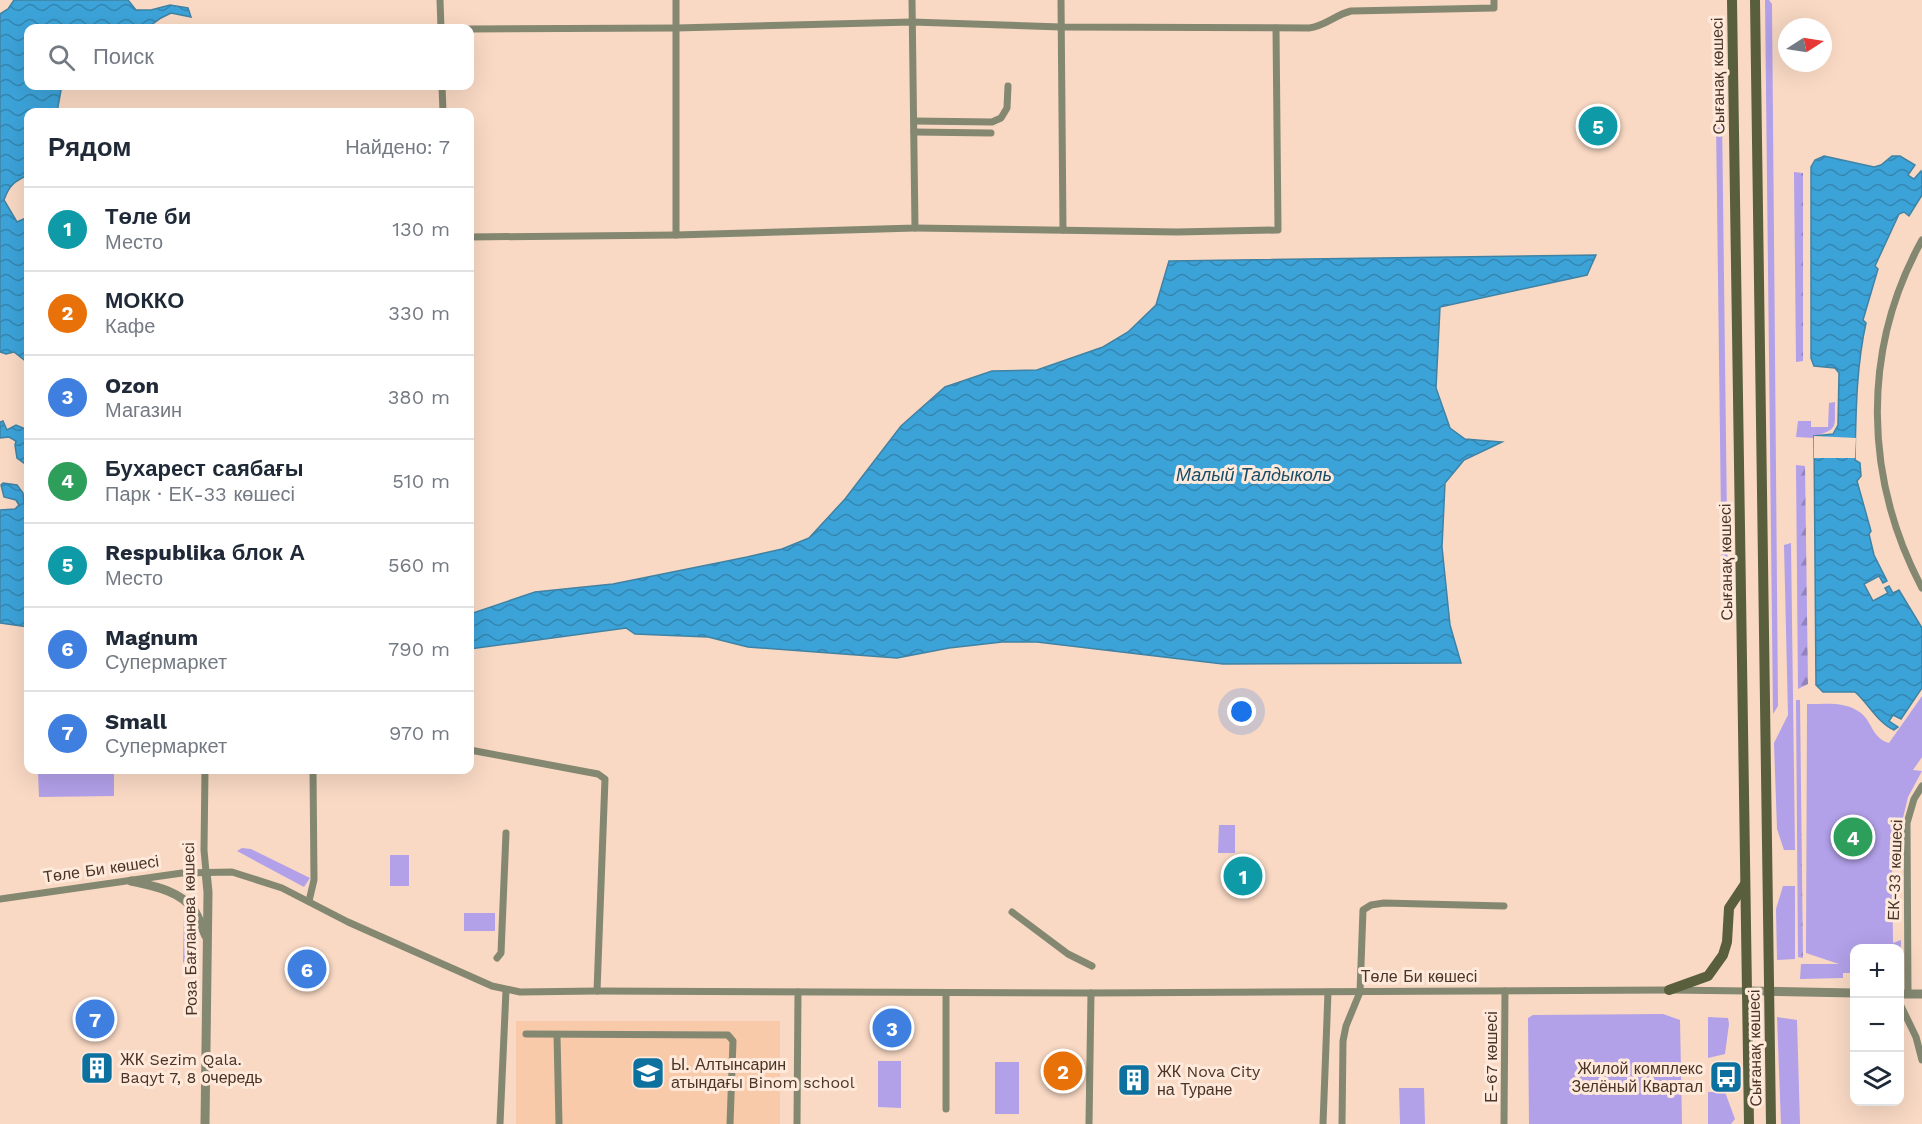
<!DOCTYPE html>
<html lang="ru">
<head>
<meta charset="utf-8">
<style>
  :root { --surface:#fff; --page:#f2f2f3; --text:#1f2937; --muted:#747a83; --line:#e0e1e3; --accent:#1a73e8 }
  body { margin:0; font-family:"Work Sans",sans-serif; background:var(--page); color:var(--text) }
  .controls { position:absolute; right:18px; bottom:18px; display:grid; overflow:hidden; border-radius:12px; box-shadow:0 6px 24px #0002 }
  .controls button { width:54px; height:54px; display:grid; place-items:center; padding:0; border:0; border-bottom:2px solid var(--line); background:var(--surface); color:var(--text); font:30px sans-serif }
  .compass { position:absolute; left:1778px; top:18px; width:54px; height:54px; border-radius:50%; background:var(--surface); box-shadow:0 6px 24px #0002; rotate:78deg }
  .you { position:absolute; left:1242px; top:712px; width:21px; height:21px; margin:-15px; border:4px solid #fff; border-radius:50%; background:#1a73e8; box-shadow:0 0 0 9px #1a73e833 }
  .badge { display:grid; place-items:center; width:39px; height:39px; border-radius:50%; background:var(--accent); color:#fff; font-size:20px; font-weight:700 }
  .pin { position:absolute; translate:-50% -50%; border:3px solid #fff; box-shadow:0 2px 6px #0006 }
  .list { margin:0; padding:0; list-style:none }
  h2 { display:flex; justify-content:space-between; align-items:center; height:78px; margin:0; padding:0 24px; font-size:26px }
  h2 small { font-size:20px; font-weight:400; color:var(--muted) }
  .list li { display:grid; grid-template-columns:39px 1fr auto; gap:18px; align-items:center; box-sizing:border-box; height:84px; padding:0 24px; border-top:2px solid var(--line) }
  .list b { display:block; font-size:22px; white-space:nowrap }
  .list p { margin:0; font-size:20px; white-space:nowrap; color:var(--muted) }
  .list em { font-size:20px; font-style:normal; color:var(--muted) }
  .icon { flex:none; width:33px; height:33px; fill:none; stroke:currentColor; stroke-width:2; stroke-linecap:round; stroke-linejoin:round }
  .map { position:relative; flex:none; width:1922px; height:1124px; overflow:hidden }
  .search { position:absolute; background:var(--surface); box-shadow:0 6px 24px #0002; left:24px; top:24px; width:450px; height:66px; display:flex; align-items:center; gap:15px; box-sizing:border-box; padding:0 21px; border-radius:12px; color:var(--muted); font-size:22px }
  .panel { position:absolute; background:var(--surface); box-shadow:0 6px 24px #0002; left:24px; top:108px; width:450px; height:666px; border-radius:12px }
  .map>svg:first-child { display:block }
  .built { fill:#f9caaa }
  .green { fill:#b2a0e8 }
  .forest { fill:url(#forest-firs) }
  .water { fill:url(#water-waves); stroke:#4082a3; stroke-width:1.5 }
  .pier { fill:#f9d9c4 }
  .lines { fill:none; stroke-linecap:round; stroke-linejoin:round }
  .minor { stroke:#848871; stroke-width:7 }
  .tertiary { stroke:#848871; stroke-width:9 }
  .secondary { stroke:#595e3c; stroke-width:10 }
  .labels { text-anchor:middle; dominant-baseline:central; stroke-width:6; stroke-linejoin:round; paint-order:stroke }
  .street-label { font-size:16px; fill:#493426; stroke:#fee9db }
  .poi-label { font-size:16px; fill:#493426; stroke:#fee9db; text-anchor:start }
  .water-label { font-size:18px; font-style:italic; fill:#154c68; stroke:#fee9db }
</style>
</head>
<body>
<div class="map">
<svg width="1922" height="1124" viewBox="0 0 1922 1124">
  <defs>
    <pattern id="forest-firs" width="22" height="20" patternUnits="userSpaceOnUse" patternTransform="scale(1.5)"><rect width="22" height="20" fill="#b2a0e8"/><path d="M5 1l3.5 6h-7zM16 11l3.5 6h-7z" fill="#9383bc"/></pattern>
    <pattern id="water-waves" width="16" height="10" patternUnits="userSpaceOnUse" patternTransform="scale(1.5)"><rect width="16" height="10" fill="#3ca3d9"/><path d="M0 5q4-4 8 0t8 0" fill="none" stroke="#3486b0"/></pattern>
  </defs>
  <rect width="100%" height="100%" fill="#f9d9c4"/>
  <rect class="built" x="516" y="1021" width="264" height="103"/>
  <g class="green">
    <path d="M1765 0H1769L1772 4 1778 706 1773 714Z"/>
    <path d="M1722 113 1728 604 1722 595 1716 121Z"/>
    <path d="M1835 402C1834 426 1840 429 1815 436L1814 438 1796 437 1798 421H1811V427H1828L1829 403Z"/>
    <path d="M1791 543 1795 850H1784L1777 829 1774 743 1788 715 1784 545Z"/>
    <path d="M1922 696V757L1913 770 1922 771 1908 797 1901 826V849L1892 853 1893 943 1901 940 1900 970V948H1854V973H1843V978L1800 979 1801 964H1839L1806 953 1807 704C1825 704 1846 701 1861 713 1873 723 1872 738 1889 743Z"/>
    <path d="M114 771V796L39 797 38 772Z"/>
    <path d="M1219 825H1235V853H1218Z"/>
    <path d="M242 848 251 849 310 878 304 887 237 851Z"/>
    <rect x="390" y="855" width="19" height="31"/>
    <path d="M1783 886H1795V959L1777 960 1776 909Z"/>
    <path d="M184 913C194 926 192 939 192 955L183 963Z"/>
    <rect x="464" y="913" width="31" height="18"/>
    <path d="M1663 1014 1680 1020 1682 1124H1529L1528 1018 1533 1015Z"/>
    <path d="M1708 1017 1728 1018 1729 1024 1725 1054 1708 1058Z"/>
    <path d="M1777 1017 1797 1020 1800 1124H1781Z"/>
    <path d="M878 1061H901V1108L878 1107Z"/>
    <rect x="995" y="1062" width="24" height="52"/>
    <path d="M1399 1088H1424L1425 1124H1400Z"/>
    <path d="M1708 1092H1725L1735 1119 1731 1124H1708Z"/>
  </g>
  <g class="forest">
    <path d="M1794 172 1803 173V361L1796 362Z"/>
    <path d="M1796 465 1805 466 1808 684 1798 689Z"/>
    <path d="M1796 700H1800L1803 958 1798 957Z"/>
  </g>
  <g class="water">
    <path d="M14 0H128L136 10H151L170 5 188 8 191 17 171 13 161 18 147 28H28V86H64L61 90 57 112H28V175C15 181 9 185 4 200L17 222 28 217V363L14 352 6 354 0 352V14L8 9Z"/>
    <path d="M1824 156 1874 167 1881 165 1892 156H1900L1915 165 1908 175 1914 179 1921 171 1922 174V195L1909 216 1904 212 1899 214 1875 266 1878 269 1863 320 1866 323C1856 368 1856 414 1855 460L1860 463 1861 476 1857 481 1871 531 1869 534 1874 555 1887 581 1883 583 1879 576 1864 584 1873 601 1888 593 1885 588 1889 586 1893 593 1899 590 1922 628V688L1901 719 1893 715 1889 721 1898 727 1894 730C1878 723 1868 703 1855 692H1823L1816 685 1814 436 1833 434 1838 425 1839 373 1835 368 1814 366 1811 358V167L1815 160Z"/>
    <path d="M1596 255 1587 275 1440 307 1436 388 1450 428 1465 439 1502 442 1464 460 1445 483 1442 547 1450 625 1461 663 1223 664 1037 642H1002L949 648 897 658 748 647 708 637 635 634 626 628 470 649V614L535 592 613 584 747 557 782 549 809 538 845 499 901 426 945 387 992 371 1037 370 1103 347 1128 332 1156 305 1169 261Z"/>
    <path d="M3 421 7 430 16 425 28 430V466L17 458 15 445 16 441 9 437 0 438V422Z"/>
    <path d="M3 483 17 485 23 493 24 504 28 505V627L0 623V510L15 509 19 505 16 500 4 497 1 485Z"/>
  </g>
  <path class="pier" d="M1814 436 1856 438 1855 458H1814Z"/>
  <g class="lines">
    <g class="minor">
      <path d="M440 0 441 28"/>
      <path d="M676 0V235L915 228 912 0"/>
      <path d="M1061 0 1063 230"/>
      <path d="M470 29 676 28 912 22 1061 27 1309 28C1325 26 1335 15 1351 11L1494 8V0"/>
      <path d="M442 86 443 112"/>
      <path d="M914 121 992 122 1001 118 1007 108 1008 86"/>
      <path d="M914 132 991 133"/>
      <path d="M915 228 1177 232 1278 230 1276 28"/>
      <path d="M470 237 676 235"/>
      <path d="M1922 240C1861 350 1864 478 1922 588"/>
      <path d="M470 750 598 774 605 779 597 991"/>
      <path d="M205 770 204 850 206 872"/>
      <path d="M0 899 182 873 232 872 282 888 348 922 492 986 520 992 597 991 1091 993 1669 990 1747 991"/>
      <path d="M309 901 314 880 313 770"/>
      <path d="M1012 912 1068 954 1092 966"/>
      <path d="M497 958 501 953 506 833"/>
      <path d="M946 993V1109"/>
      <path d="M1908 994 1907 823 1914 799 1922 786"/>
      <path d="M1900 1004 1916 1037 1922 1060"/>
      <path d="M526 1034 728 1035 733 1041 730 1124"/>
      <path d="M557 1035 559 1124"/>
      <path d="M500 1124 506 990"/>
      <path d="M797 1124 798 992"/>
      <path d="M1089 1124 1091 993"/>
      <path d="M1323 1124 1328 992"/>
      <path d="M1342 1124 1343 1041 1346 1026 1360 992 1363 910 1371 905 1384 903 1504 906"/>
      <path d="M1504 1124 1505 991"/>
    </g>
    <g class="tertiary">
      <path d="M131 881C153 886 179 890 194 910 199 917 202 928 206 936"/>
      <path d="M1747 991 1854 993"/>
      <path d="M1900 994H1922"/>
      <path d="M205 1124 208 892 206 872"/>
    </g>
    <g class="secondary">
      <path d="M1732 0 1749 1124"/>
      <path d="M1755 0 1771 1124"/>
      <path d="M1669 990 1708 976 1723 955 1727 942 1729 908 1745 884"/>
    </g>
  </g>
  <defs>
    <g id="building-square" transform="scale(1.725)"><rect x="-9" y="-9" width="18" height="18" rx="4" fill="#0c719e" stroke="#fee9db"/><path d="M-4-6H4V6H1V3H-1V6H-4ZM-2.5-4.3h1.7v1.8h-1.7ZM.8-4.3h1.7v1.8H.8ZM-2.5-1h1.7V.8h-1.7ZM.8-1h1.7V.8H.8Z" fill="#fff"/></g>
    <g id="school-square" transform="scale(1.725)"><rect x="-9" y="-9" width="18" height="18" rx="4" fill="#0c719e" stroke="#fee9db"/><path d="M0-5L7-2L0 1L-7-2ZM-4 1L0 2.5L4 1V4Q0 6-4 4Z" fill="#fff"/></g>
    <g id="bus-square" transform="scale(1.725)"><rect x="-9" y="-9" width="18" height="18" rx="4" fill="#0c719e" stroke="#fee9db"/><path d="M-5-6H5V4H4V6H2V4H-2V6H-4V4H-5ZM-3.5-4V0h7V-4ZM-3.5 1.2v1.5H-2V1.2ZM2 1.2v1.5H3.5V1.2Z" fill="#fff"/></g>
  </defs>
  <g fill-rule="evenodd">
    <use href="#building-square" x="97" y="1068"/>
    <use href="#school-square" x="648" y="1073"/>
    <use href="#bus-square" x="1726" y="1077"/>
    <use href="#building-square" x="1134" y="1080"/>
  </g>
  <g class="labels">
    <g class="street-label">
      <text transform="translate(1718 76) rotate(-91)">Сығанақ көшесі</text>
      <text transform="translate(1726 562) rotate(-91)">Сығанақ көшесі</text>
      <text transform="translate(101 869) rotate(-8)">Төле Би көшесі</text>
      <text transform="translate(1895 870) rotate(-88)">ЕК-33 көшесі</text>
      <text transform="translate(190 929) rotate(-91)">Роза Бағланова көшесі</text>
      <text x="1419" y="976">Төле Би көшесі</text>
      <text transform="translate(1755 1048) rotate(-91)">Сығанақ көшесі</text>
      <text transform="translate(1491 1057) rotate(-90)">Е-67 көшесі</text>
    </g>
    <g class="poi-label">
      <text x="120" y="1059">ЖК Sezim Qala.<tspan x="120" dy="18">Baqyt 7, 8 очередь</tspan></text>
      <text x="671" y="1064">Ы. Алтынсарин<tspan x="671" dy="18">атындағы Binom school</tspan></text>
      <text x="1703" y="1068" text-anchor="end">Жилой комплекс<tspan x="1703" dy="18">Зелёный Квартал</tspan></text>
      <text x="1157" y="1071">ЖК Nova City<tspan x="1157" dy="18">на Туране</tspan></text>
    </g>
    <g class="water-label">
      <text x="1254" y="474">Малый Талдыколь</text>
    </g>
  </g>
</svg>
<div class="controls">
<button>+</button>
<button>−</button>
<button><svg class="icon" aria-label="layers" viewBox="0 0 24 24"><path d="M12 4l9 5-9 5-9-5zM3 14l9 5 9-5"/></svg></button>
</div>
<svg class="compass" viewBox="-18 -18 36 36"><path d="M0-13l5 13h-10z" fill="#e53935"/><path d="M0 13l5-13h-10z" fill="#747a83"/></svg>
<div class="you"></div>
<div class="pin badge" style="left:1243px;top:876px;background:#0f9aa8">1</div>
<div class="pin badge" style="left:1063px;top:1071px;background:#e8710a">2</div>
<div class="pin badge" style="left:892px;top:1028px;background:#3f7fe0">3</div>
<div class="pin badge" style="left:1853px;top:837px;background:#2e9e5b">4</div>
<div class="pin badge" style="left:1598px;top:126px;background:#0f9aa8">5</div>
<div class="pin badge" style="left:307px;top:969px;background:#3f7fe0">6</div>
<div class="pin badge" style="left:95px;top:1019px;background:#3f7fe0">7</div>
<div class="search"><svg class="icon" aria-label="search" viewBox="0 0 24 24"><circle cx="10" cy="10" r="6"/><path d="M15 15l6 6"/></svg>Поиск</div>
<section class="panel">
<h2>Рядом<small>Найдено: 7</small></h2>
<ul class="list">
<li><span class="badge" style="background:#0f9aa8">1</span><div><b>Төле би</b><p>Место</p></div><em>130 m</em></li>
<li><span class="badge" style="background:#e8710a">2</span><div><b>МОККО</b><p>Кафе</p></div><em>330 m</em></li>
<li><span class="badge" style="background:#3f7fe0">3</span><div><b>Ozon</b><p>Магазин</p></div><em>380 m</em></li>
<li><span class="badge" style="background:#2e9e5b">4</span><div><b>Бухарест саябағы</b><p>Парк · ЕК-33 көшесі</p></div><em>510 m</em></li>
<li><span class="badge" style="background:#0f9aa8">5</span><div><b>Respublika блок А</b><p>Место</p></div><em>560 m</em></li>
<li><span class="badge" style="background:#3f7fe0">6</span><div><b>Magnum</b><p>Супермаркет</p></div><em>790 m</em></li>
<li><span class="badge" style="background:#3f7fe0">7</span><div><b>Small</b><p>Супермаркет</p></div><em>970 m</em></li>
</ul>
</section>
</div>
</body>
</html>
